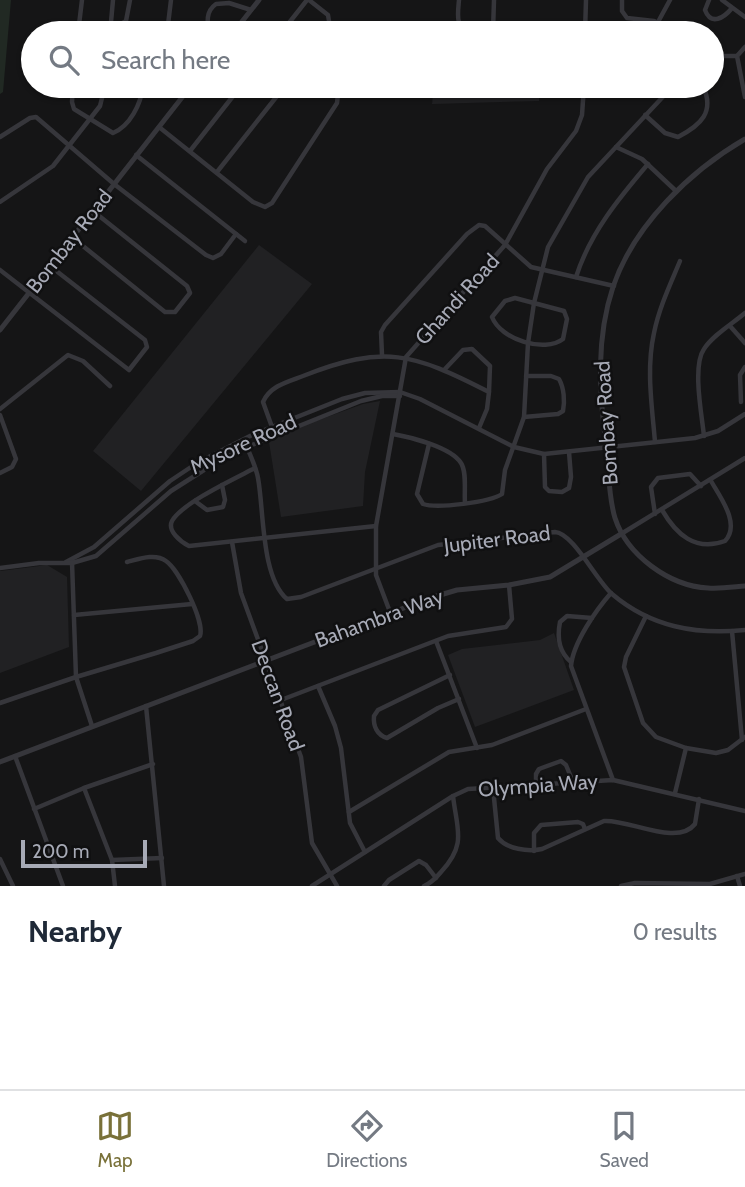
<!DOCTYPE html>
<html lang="en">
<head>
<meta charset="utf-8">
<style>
  :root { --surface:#fff; --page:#f2f2f3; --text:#1f2937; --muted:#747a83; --line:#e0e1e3; --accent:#797139 }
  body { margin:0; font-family:Cabin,sans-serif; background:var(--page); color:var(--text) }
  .scale { position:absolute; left:21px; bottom:18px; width:126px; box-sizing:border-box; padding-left:7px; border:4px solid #a7aab6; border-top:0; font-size:19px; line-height:24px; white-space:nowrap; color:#a7aab6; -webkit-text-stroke:5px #101011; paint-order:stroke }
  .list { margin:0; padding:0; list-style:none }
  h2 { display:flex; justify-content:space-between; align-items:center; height:91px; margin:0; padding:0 28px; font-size:30px }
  h2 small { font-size:23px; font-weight:400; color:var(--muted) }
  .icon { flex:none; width:38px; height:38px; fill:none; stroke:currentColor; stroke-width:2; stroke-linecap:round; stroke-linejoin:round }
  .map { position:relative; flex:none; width:745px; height:886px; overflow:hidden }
  .search { position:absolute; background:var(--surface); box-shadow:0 2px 5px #0004; left:21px; right:21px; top:21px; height:77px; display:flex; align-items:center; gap:18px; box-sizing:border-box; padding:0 24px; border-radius:38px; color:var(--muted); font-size:26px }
  .sheet { height:203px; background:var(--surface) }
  nav { display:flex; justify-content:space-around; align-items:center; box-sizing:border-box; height:98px; border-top:2px solid var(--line); background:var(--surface); font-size:19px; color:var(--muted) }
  nav a { display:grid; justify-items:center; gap:4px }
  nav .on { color:var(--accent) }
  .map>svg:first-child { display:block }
  .built { fill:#212123 }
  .green { fill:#212923 }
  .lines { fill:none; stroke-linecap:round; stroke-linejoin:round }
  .minor { stroke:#36363b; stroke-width:4.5 }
  .tertiary { stroke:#36363b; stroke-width:5 }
  .labels { text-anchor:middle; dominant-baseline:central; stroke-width:5; stroke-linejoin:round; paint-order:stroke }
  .street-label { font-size:21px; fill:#a7aab6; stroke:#101011 }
</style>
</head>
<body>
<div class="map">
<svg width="745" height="886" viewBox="0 0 745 886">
  <rect width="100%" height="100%" fill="#151516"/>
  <g class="built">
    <path d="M434 86H539V101L432 104Z"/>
    <path d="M259 245 312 284 141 491 93 451Z"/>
    <path d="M380 401 365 472 363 506 281 517 269 442 294 429 363 404Z"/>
    <path d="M47 565 67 577 69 647 0 673V571Z"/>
    <path d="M554 633 574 690 475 727 448 655 462 649 540 640Z"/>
  </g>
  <path class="green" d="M0 0H11L3 92 0 94Z"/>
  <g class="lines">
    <g class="minor">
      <path d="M309 0 328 15 331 33"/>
      <path d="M459 0C458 12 455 27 468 32L568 33"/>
      <path d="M622 0V11L627 18 654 21 674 33"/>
      <path d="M709 0 705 10C711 26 724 18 732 8"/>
      <path d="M722 0 745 17"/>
      <path d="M658 22 670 0"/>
      <path d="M111 24H121L126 21 130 0"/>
      <path d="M493 31 494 0"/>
      <path d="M78 33 82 0"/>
      <path d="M110 33 113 0"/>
      <path d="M167 33 171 0"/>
      <path d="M211 33C206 23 206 11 216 4L229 3 251 10"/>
      <path d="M281 33 307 0"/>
      <path d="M585 33 586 0"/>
      <path d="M745 47 737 56 745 97"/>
      <path d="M712 56H737"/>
      <path d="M73 86 72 102 74 109 113 133C130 126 141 104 143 86"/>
      <path d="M645 115 665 133 678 137C701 125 715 112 703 86"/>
      <path d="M159 127 253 202 265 207 272 203 337 103 339 86"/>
      <path d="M0 137 30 118 36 117 114 184 206 255 213 258 221 254 236 234"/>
      <path d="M616 147 642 159 676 191"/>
      <path d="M190 151 241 86"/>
      <path d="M136 155 245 241"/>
      <path d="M217 172 285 86"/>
      <path d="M0 202 53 166 100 106 105 86"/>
      <path d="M73 238 165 312H175L190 293 187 286 93 211"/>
      <path d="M0 270 129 370 147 347 145 340 50 266"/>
      <path d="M576 277C590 233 619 198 648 164"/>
      <path d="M515 298 564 311 567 319 563 339C545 353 501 340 492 317L505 301Z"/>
      <path d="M730 326 745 343"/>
      <path d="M382 355 381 332 385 325 467 234 479 225 485 226 531 267 614 286"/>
      <path d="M445 369 463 350 472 349 490 366 489 392"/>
      <path d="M741 402 740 375 745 367"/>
      <path d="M0 409 68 355 83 361 110 386"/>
      <path d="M0 415 16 459 12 467 0 473"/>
      <path d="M524 417 558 414 563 411C565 401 564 388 559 379L551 376H526"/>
      <path d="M272 427 263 402C270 386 287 382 303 376 384 344 413 353 489 392L487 409 479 428"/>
      <path d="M393 434C410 437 451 447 461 463 467 472 464 491 465 503"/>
      <path d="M704 436C702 416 692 366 704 349 713 335 732 324 745 313"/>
      <path d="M655 442C652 406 646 369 654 333 659 308 670 285 680 261"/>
      <path d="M429 444 417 494 423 504C437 509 490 502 502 494L505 470 524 417 528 343 534 303 548 247 588 177 673 86"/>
      <path d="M247 447C251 457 256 467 258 478 264 510 261 577 287 599L301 597 438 545 555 532C573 533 596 580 612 594 651 627 696 635 745 630"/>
      <path d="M544 454 545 487 549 491 562 492 569 488 571 477 569 452"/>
      <path d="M255 468C236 478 182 503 172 521 167 531 181 542 189 546L376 526"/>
      <path d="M195 501 207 510 223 507 225 500 222 485"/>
      <path d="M662 510C676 534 695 552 725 541 741 524 720 497 711 481"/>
      <path d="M655 514 651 487 658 478 690 474 701 486"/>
      <path d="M621 534 745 458"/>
      <path d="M232 542 241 593 301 757 312 843 337 886"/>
      <path d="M66 562 94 547 170 481 197 463 252 435 342 399 365 393 400 392 420 399 514 447 544 454 695 438 718 431 745 414"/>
      <path d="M72 562 76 677 92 726"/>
      <path d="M0 568 39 563H72L96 556 171 491 215 463 247 447 361 401 382 396H400"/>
      <path d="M611 593C596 610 573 643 571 666L613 780"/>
      <path d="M390 612 376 575V526L406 357 505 245 547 169 576 131 582 115 584 86"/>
      <path d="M74 615 192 604"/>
      <path d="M646 616 626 657 624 667 643 723 656 737 686 748 716 753 728 750 745 737"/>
      <path d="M732 631 742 740"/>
      <path d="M436 641 477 748"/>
      <path d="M571 662C559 652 557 637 560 622L567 616 592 618"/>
      <path d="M450 675 378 710 374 716C373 726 377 735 387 738L438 708 459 699"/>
      <path d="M318 686 335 726 341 748 350 823 365 852"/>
      <path d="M281 700 448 636 506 627 512 619 509 585"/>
      <path d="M0 703 76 677 156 653 193 641 200 636C205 622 179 570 166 561 155 553 139 559 127 562"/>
      <path d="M146 706 164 886"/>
      <path d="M15 756 63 886"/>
      <path d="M536 785V774L539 769 561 761 566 765 573 782"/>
      <path d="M84 788 112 860 115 886"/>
      <path d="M493 788 498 838C507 849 528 852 542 849L604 821C629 819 677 847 695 824L699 799"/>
      <path d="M675 793 686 748"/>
      <path d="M34 809 84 788 153 764"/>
      <path d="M349 812 449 752 492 745 586 709"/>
      <path d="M534 851V833L541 825 578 822 583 824 585 829"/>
      <path d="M0 859 13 886"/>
      <path d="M112 860 162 858"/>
      <path d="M737 876 740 886"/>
      <path d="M312 886 453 796 468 789 613 780 745 811"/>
      <path d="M384 886 389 880 419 861 426 865 436 878"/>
      <path d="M424 886C431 883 436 878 441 872 467 844 457 830 453 796"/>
      <path d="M621 886 635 883 710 884 745 874"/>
    </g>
    <g class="tertiary">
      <path d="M233 33 259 0"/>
      <path d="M745 139C690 171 634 225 613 287 596 338 599 391 606 445 609 469 608 495 615 518 627 555 669 586 708 588 720 589 733 587 745 586"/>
      <path d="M0 330 191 86"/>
      <path d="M0 762 430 598 457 590 509 585 550 577 621 534"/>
    </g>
  </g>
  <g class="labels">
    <g class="street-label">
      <text transform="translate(69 241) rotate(-52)">Bombay Road</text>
      <text transform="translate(457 299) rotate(-48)">Ghandi Road</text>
      <text transform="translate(606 423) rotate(-94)">Bombay Road</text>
      <text transform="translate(243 444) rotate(-25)">Mysore Road</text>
      <text transform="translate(497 539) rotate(-7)">Jupiter Road</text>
      <text transform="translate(379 618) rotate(-20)">Bahambra Way</text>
      <text transform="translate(278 695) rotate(70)">Deccan Road</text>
      <text transform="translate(538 785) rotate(-4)">Olympia Way</text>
    </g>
  </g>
</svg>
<div class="scale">200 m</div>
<div class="search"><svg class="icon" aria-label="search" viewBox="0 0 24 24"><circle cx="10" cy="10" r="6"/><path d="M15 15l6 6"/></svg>Search here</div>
</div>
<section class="sheet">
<h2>Nearby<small>0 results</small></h2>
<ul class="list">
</ul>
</section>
<nav>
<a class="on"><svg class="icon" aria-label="map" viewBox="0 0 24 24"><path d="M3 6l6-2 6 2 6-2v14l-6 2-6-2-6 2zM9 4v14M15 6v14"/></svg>Map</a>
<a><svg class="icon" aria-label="directions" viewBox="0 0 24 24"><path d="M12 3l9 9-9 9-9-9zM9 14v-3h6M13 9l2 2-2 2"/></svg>Directions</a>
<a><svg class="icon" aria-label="saved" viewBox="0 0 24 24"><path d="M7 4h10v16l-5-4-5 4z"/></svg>Saved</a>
</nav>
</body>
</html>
